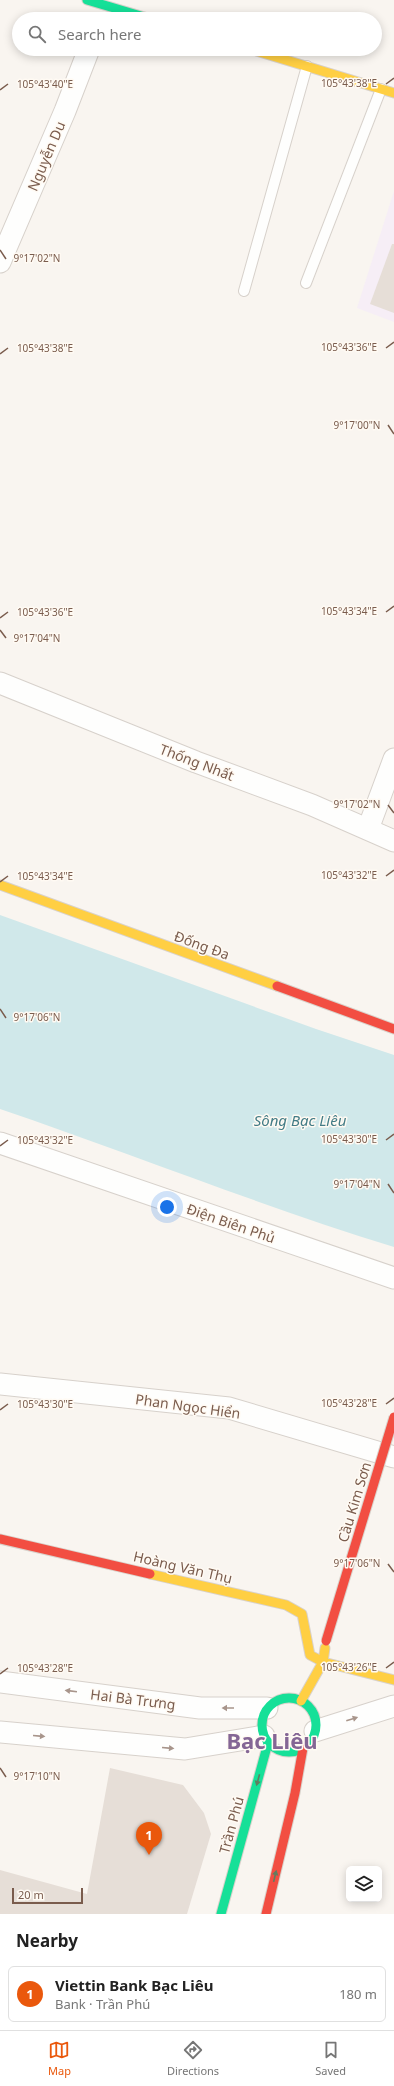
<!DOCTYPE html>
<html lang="en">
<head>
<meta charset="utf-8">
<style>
  :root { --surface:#fff; --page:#f6f6f6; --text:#222; --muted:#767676; --line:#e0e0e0; --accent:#ea580c }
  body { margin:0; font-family:"Noto Sans",sans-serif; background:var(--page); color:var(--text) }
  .controls { position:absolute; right:12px; bottom:12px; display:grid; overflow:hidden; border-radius:6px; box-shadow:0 2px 10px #0003 }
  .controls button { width:36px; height:36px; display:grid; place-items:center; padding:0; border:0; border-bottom:1px solid var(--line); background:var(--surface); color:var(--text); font:20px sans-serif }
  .scale { position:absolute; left:12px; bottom:10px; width:71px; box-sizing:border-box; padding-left:4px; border:2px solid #7a5c4d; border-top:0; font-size:11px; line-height:14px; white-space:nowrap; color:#7a5c4d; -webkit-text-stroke:3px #fffaf3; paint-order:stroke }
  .you { position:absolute; left:167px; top:1207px; width:14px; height:14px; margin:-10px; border:3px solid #fff; border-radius:50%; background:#1a73e8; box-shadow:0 0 0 6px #1a73e833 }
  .badge { display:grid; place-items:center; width:26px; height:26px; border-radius:50%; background:var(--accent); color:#fff; font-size:13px; font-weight:700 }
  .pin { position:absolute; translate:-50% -33px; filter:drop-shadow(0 1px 2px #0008) }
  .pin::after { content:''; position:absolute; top:21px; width:14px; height:12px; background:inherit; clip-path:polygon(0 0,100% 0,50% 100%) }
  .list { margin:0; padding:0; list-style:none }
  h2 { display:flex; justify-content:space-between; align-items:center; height:52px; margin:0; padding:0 16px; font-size:17px }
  h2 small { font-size:13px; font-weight:400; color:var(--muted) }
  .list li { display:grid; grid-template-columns:26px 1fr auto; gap:12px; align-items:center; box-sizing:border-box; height:56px; margin:0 8px 8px; padding:0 8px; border:1px solid var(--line); border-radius:6px }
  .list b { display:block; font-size:15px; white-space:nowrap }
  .list p { margin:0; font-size:13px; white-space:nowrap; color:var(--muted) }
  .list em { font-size:13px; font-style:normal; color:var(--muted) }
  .icon { flex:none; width:22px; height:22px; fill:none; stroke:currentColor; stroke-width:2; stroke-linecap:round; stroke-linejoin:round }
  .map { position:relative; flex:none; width:394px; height:1914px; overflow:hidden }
  .search { position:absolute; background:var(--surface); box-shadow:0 2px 10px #0003; left:12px; right:12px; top:12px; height:44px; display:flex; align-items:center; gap:10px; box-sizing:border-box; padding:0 14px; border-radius:22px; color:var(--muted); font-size:15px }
  .sheet { height:116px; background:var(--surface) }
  nav { display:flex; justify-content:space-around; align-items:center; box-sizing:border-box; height:56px; border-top:1px solid var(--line); background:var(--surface); font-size:11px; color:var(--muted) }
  nav a { display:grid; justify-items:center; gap:2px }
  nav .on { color:var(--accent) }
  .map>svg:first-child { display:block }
  .education { fill:#f6eef6 }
  .water { fill:#d0e8ea }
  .building { fill:#e6ded7 }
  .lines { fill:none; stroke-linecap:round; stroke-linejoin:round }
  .lane-casing { stroke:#d7d1cb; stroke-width:12 }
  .street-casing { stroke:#d7d1cb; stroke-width:23 }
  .fast-casing { stroke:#d9d2cb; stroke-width:11 }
  .slow-casing { stroke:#d9d2cb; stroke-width:11 }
  .jam-casing { stroke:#d9d2cb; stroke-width:11 }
  .lane { stroke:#fefefd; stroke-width:10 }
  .street { stroke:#fefefd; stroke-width:21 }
  .fast { stroke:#16e098; stroke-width:9 }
  .slow { stroke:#ffcf43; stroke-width:9 }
  .jam { stroke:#f24e42; stroke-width:9 }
  .jam-bridge-casing { stroke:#d9d2cb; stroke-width:11; stroke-linecap:butt }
  .jam-bridge { stroke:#f24e42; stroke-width:9 }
  .oneway { fill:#a8958b }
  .oneway2 { fill:#617d60 }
  .ticks { fill:none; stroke:#7a5c4d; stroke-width:1.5 }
  .labels { text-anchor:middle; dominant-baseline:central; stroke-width:3; stroke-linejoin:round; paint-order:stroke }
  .street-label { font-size:14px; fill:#7a5c4d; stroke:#fffaf3 }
  .water-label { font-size:15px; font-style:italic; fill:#437c86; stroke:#fffaf3 }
  .town-label { font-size:22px; font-weight:bold; fill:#846695; stroke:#fffaf3 }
  .ticks-label { font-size:10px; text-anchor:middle; fill:#7a5c4d; stroke:#fffaf3; stroke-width:3; stroke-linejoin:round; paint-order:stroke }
</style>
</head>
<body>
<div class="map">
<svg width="394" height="1914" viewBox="0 0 394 1914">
  <rect width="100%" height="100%" fill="#f9f5f0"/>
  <path class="education" d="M394 191V322L357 308Z"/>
  <path class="water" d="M0 915 316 1029 394 1055V1247C261 1206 132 1154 0 1109Z"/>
  <g class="building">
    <path d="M392 244H394V313L370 304Z"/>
    <path d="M110 1768 183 1785 204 1813 211 1834 187 1914H0V1870L87 1894Z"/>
  </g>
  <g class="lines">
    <g class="lane-casing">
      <g id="lane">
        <path d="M306 283 381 89"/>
        <path d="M244 291 307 66"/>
      </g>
    </g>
    <g class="street-casing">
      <g id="street">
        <path d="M0 262 65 111 89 49"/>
        <path d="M0 683 196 762 312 805 394 841"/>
        <path d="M368 829 394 759"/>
        <path d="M0 1143 394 1278"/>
        <path d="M0 1384 229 1408 394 1457"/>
        <path d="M0 1682 200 1708H267"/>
        <path d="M315 1731 394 1706"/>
        <path d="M0 1732 185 1749 264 1736"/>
      </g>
    </g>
    <g class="fast-casing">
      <g id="fast">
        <path d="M87 0 151 19"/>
        <circle cx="289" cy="1725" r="27"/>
        <path d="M221 1914 268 1743"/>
      </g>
    </g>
    <g class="slow-casing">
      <g id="slow">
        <path d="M250 49 394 93"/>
        <path d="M0 885 277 986"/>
        <path d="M150 1574 286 1605 302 1614 310 1655 323 1662 394 1680"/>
        <path d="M301 1701 323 1662 325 1648"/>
      </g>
    </g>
    <g class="jam-casing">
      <g id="jam">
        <path d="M277 986 394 1029"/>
        <path d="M0 1539 150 1574"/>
        <path d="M266 1914 295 1793 303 1748"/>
      </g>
    </g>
    <use href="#lane" class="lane"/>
    <use href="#street" class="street"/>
    <use href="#fast" class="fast"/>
    <use href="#slow" class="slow"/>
    <use href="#jam" class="jam"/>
    <g class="jam-bridge-casing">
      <path id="jam-bridge" d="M326 1641 394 1417"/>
    </g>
    <use href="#jam-bridge" class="jam-bridge"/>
  </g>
  <defs><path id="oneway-solid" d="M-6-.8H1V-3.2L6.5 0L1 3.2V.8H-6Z"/></defs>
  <g class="oneway">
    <use href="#oneway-solid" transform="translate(71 1691) rotate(-173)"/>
    <use href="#oneway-solid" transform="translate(228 1708) rotate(180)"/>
    <use href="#oneway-solid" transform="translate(352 1719) rotate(-18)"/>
    <use href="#oneway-solid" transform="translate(39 1736) rotate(5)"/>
    <use href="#oneway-solid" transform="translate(168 1748) rotate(5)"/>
  </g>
  <g class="oneway2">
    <use href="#oneway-solid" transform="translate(258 1780) rotate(105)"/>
    <use href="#oneway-solid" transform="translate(275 1876) rotate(-77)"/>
  </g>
  <path class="ticks" d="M386 84 394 78M0 90 8 84M0 250 6 259M386 348 394 342M0 354 8 348M388 425 394 434M386 612 394 606M0 618 8 612M0 630 6 638M388 805 394 813M386 876 394 870M0 882 8 876M0 1009 6 1018M386 1140 394 1134M0 1146 8 1140M388 1184 394 1193M386 1404 394 1398M0 1410 8 1404M388 1564 394 1572M386 1668 394 1662M0 1674 8 1668M0 1768 6 1777"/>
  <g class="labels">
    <g class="street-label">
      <text transform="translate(46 156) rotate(-67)">Nguyễn Du</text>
      <text transform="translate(197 762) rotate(21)">Thống Nhất</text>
      <text transform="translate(202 945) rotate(20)">Đống Đa</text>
      <text transform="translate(231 1223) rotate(19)">Điện Biên Phủ</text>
      <text transform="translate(188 1406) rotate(8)">Phan Ngọc Hiển</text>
      <text transform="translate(354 1502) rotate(-73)">Cầu Kim Sơn</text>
      <text transform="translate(183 1567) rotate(13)">Hoàng Văn Thụ</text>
      <text transform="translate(133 1699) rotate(7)">Hai Bà Trưng</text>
      <text transform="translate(231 1825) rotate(-75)">Trần Phú</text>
    </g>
    <g class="water-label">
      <text x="300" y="1120">Sông Bạc Liêu</text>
    </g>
    <g class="town-label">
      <text x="272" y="1740">Bạc Liêu</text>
    </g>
  </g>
  <g class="ticks-label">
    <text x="349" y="87">105°43'38"E</text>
    <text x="45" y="88">105°43'40"E</text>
    <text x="37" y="262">9°17'02"N</text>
    <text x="349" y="351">105°43'36"E</text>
    <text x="45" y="352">105°43'38"E</text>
    <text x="357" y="429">9°17'00"N</text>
    <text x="349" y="615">105°43'34"E</text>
    <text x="45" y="616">105°43'36"E</text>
    <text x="37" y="642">9°17'04"N</text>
    <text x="357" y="808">9°17'02"N</text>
    <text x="349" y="879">105°43'32"E</text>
    <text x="45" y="880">105°43'34"E</text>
    <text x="37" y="1021">9°17'06"N</text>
    <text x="349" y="1143">105°43'30"E</text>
    <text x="45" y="1144">105°43'32"E</text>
    <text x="357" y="1188">9°17'04"N</text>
    <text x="349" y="1407">105°43'28"E</text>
    <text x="45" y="1408">105°43'30"E</text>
    <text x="357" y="1567">9°17'06"N</text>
    <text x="349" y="1671">105°43'26"E</text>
    <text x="45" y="1672">105°43'28"E</text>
    <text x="37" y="1780">9°17'10"N</text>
  </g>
</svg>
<div class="controls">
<button><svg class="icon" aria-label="layers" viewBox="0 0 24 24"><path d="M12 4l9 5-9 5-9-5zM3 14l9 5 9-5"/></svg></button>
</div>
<div class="scale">20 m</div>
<div class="you"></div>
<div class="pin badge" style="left:149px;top:1855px">1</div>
<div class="search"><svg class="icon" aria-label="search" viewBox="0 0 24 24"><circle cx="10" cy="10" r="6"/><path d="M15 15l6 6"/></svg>Search here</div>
</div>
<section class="sheet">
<h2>Nearby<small></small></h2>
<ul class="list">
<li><span class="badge">1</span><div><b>Viettin Bank Bạc Liêu</b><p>Bank · Trần Phú</p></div><em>180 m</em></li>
</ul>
</section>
<nav>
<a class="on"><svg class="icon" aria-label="map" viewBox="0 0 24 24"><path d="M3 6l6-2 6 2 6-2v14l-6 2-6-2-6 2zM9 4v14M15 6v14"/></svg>Map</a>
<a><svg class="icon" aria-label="directions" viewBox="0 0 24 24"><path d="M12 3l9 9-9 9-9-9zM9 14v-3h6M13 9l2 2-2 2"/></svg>Directions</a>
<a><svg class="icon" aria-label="saved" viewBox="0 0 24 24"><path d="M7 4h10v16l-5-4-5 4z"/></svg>Saved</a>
</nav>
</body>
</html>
